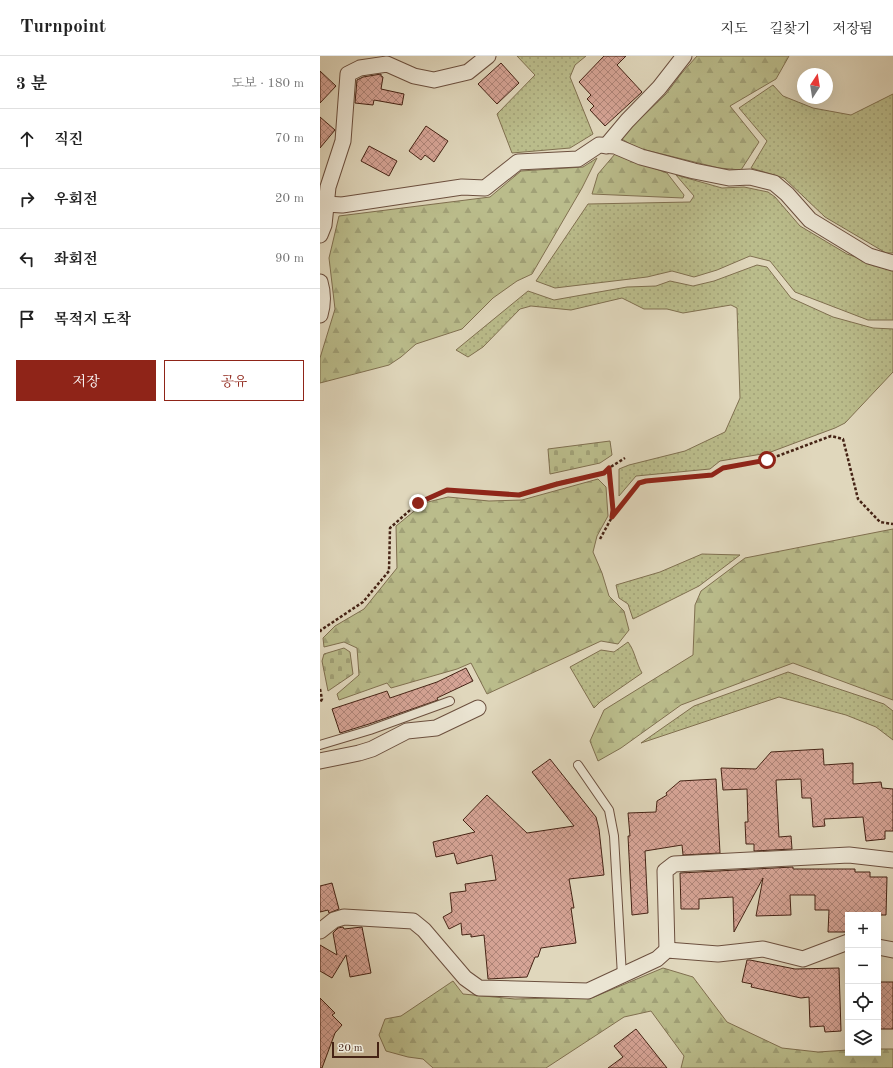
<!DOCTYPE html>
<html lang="ko">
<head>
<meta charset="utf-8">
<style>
  :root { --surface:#fff; --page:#f6f6f6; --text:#222; --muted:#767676; --line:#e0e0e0; --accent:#8f2418 }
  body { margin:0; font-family:"Old Standard TT","Noto Serif KR",serif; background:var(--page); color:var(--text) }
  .controls { position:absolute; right:12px; bottom:12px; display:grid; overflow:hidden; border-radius:0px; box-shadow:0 4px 16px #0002 }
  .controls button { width:36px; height:36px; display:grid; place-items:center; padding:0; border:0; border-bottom:1px solid var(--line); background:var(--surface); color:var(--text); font:20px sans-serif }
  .compass { position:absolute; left:477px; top:12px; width:36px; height:36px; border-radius:50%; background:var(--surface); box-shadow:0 4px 16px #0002; rotate:12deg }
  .scale { position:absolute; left:12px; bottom:10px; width:47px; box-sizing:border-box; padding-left:4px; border:2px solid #452315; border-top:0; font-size:11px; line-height:14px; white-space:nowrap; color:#452315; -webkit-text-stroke:3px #ebe5d3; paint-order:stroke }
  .stop { position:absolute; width:12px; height:12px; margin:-9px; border:3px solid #8f2418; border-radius:50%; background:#fff }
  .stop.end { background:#8f2418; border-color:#fff; box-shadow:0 1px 4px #0008 }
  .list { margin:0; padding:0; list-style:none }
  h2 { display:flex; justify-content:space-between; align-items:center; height:52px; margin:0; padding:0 16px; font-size:17px }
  h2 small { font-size:13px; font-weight:400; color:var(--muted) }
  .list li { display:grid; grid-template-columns:26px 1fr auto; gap:12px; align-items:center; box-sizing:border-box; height:60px; padding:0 16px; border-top:1px solid var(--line) }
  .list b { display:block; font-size:15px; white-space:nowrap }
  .list em { font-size:13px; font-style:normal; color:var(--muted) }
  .actions { display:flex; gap:8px; padding:12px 16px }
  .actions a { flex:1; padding:9px 0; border:1px solid var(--accent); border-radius:0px; text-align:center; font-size:14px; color:var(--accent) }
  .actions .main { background:var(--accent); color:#fff }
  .icon { flex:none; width:22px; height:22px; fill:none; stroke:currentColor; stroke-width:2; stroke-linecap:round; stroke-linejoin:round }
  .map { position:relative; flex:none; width:573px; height:1012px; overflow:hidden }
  header { display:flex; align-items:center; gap:24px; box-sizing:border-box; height:56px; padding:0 20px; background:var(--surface); border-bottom:1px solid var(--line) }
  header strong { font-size:19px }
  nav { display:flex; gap:22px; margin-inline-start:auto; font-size:14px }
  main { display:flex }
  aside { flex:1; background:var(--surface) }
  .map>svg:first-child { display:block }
  .grass { fill:url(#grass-dots); stroke:#807050 }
  .forest { fill:url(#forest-firs); stroke:#807050 }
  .cemetery { fill:url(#cemetery-stones); stroke:#807050 }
  .building { fill:url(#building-cross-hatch); stroke:#452315 }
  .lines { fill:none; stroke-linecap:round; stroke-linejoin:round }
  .service-casing { stroke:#6c503f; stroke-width:10 }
  .minor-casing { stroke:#6c503f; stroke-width:17 }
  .path { stroke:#452315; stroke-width:2.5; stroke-dasharray:3 2; stroke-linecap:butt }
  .service { stroke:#ebe5d3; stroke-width:8 }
  .minor { stroke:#ebe5d3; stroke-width:15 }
  .route { stroke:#8f2418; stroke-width:5 }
</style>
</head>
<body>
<header>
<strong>Turnpoint</strong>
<nav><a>지도</a><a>길찾기</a><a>저장됨</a></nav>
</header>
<main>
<aside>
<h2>3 분<small>도보 · 180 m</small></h2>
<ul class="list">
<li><svg class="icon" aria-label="ahead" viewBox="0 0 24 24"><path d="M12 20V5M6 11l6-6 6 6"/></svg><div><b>직진</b></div><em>70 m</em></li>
<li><svg class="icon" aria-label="right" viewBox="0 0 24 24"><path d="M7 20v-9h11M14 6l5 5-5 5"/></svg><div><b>우회전</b></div><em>20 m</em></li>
<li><svg class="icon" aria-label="left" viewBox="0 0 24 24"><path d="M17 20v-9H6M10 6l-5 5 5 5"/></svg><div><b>좌회전</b></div><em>90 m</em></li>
<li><svg class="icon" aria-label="arrive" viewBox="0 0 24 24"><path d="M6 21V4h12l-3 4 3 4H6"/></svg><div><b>목적지 도착</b></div></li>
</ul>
<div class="actions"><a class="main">저장</a><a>공유</a></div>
</aside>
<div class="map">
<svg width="573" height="1012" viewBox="0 0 573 1012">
  <defs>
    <pattern id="grass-dots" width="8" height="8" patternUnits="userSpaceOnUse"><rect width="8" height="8" fill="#babc8b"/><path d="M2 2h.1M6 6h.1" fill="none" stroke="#a1a177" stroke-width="1.8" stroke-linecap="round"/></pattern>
    <pattern id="forest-firs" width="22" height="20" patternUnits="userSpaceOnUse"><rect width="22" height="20" fill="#babc8b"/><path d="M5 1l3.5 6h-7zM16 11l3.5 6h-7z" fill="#a1a177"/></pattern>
    <pattern id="cemetery-stones" width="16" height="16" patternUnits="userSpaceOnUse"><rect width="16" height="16" fill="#babc8b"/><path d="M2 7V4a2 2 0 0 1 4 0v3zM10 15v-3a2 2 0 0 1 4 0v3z" fill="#a1a177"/></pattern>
    <pattern id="building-cross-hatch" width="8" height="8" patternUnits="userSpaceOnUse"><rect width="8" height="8" fill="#d6a496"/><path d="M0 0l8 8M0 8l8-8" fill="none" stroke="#af8579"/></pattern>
  </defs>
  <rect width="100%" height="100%" fill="#e0d7bc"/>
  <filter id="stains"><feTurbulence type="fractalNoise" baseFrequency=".005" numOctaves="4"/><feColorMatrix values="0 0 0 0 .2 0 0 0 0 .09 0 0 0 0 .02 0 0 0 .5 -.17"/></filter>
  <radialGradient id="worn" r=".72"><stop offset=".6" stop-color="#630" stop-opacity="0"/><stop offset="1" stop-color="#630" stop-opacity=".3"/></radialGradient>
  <g class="grass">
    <path d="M197 0H266L255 9 250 21 273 78 250 92 192 97 177 58 215 19Z"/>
    <path d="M453 29 463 40 493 52 531 59 573 38V197H566L505 161 464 122 431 112 447 85 419 52Z"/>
    <path d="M356 119 402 132 424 131 448 136 455 141 480 170 527 198 573 214V264H548L475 236 450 205 430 200 397 214 374 221 352 215 327 221 235 232 216 225 268 148 370 146 374 140Z"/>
    <path d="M437 209 447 211 471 242 513 261 553 272 573 273V316L525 367 515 372 448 397 400 405 390 413 316 420 299 440V413L309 409 365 395 405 376 420 342 417 252 411 249 363 257 347 253H324L302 242 251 254 211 250 200 253 163 291 148 301 136 294 208 235 234 244 307 231 336 230 350 225 373 230 394 225Z"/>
    <path d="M382 498 420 499 379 530 313 563 308 548 299 542 296 529 340 516Z"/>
    <path d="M308 586C315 595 316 607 322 617L280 646 274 652 250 611 281 594 294 596Z"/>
    <path d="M468 616 564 648 573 655V684L556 671 526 659 459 641 321 687 374 650Z"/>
  </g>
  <g class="forest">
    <path d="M377 0H469L456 23 410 50 439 86 421 114 399 112 317 92 300 82 346 38 361 18Z"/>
    <path d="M295 98 347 117 364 139 363 142 272 138 278 118Z"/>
    <path d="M277 102 262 132 212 218 197 225 173 242 142 273 96 288 81 301 69 309 0 327V302L15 253 9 202 19 160 170 141 201 115 263 111Z"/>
    <path d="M278 423 286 431 288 460 277 480 273 496 282 517 289 540 304 555 309 574 298 588 281 585 167 638 151 607 137 613 71 632 67 627 19 644 17 638 39 619 37 592 24 586 4 591 3 582 15 570 44 553 77 512 76 470 104 447 128 441 169 445 202 444Z"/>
    <path d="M573 473V644L473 607 361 649 301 692 278 705 270 685 284 654 373 599 375 549 381 535 425 502Z"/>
    <path d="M343 912 373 921 407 966 462 992 498 996 528 994V997H558V993H573V1012H361L364 1000 331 955 304 961 226 1012H113L103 1003 88 1001 66 995 59 979 65 963 81 960 133 925 143 938 195 943 274 941Z"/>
  </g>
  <g class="cemetery">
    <path d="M290 385 292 399 280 407 230 418 228 393Z"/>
    <path d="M24 592 30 596 33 618 8 635 2 605 4 598Z"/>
  </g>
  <g class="building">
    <path d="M284 0H306L297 9 322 36 285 70 270 54 274 50 267 43 271 39 259 26Z"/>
    <path d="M181 7 199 27 177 48 158 28Z"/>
    <path d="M0 15 16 30 0 47Z"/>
    <path d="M61 18V20L63 21 61 33 84 38 82 49 54 44 53 49 35 47 37 24 43 21Z"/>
    <path d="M0 61 15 74 0 92Z"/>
    <path d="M106 70 128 85 114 106 105 99 101 104 89 95Z"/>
    <path d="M49 90 77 105 69 120 41 105Z"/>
    <path d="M146 612 153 625 117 642 118 644 49 668 20 677 12 653 67 635 70 642 117 626Z"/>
    <path d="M503 693 504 709 533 707V728L561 726 562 732 573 733V775H565V783L546 785 543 761 504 763 505 770 493 771 491 742H482L481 723 456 724 459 781 471 780 472 793 434 795V788H426L425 766H428L427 733 403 734 401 712 436 713 451 696Z"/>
    <path d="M230 703 276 761 279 773 284 819 249 823 254 852H251L256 887 221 892 218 901H215L207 921 168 923 164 879 151 881V878L142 879 141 867 129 873 123 861 132 856 130 837 146 835 145 828 176 824 172 799 137 808 134 797 116 801 113 786 155 776 143 764 167 739 207 777 254 770 212 716Z"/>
    <path d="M396 723 400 797 363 799 362 789 325 795 328 857 312 859 308 780H310L308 757 336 756 337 745 347 739 346 737 360 725Z"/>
    <path d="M473 811V813H535V816H550V821H567L566 859H528V876H508L509 854H495V839H470L471 859 436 860 443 822 414 876 413 841 379 843V853H361L360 817Z"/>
    <path d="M12 827 19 853 9 857 8 854 0 856V830Z"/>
    <path d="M23 871 24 873 42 871 51 917 30 921 26 899 12 922 0 915V889L17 899 13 877 18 872Z"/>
    <path d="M427 904H430L475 913 519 912 521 975 505 976 504 970 490 971 489 941 481 942 431 931 432 928 422 926Z"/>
    <rect x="558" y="926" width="15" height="47"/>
    <path d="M0 942 15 957 12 959 22 969 15 977 2 1012H0Z"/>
    <path d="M316 973 347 1012H288L303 1001 294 990Z"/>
  </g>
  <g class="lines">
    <g class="service-casing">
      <g id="service">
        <path d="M0 689 50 674 130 645"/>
        <path d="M258 709 289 754 294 780 302 920"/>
      </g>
    </g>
    <g class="minor-casing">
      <g id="minor">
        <path d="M286 90 307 65 339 32 364 0"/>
        <path d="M6 148 22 149 142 131 165 132 198 106 258 103 279 89 295 90 321 101 374 115 409 122 430 121 454 127 467 138 490 164 549 200 573 207"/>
        <path d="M0 179 4 169 8 131 23 85 28 18 40 12 67 8 94 20 114 24 148 16 168 0"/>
        <path d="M0 226C3 236 3 249 0 259"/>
        <path d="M0 705 39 697 52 693 87 675 116 672 158 652"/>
        <path d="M0 875 14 864 24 861 93 865 104 874 145 922 159 932 268 935 337 903 347 894 398 898 443 893 483 903 528 886"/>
        <path d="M558 891 573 894"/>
        <path d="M347 894 345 815 354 808 529 799 573 804"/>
      </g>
    </g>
    <g class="path">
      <path d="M292 461 319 427 326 425 392 419 403 413 447 404 511 380 523 383 538 443 560 466 573 468"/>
      <path d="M280 483 292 461 293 454 289 412"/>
      <path d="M0 576 1 574 43 546 69 515 70 472 98 447 127 434 199 439 237 427 284 417 289 412 305 402"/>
      <path d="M0 633 2 643 0 647"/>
    </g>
    <use href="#service" class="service"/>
    <use href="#minor" class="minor"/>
  </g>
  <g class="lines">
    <path class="route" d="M98 447 127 434 199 439 237 428 284 417 289 412 293 454 292 461 319 427 326 425 392 419 403 412 447 404"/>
  </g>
  <rect width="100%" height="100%" filter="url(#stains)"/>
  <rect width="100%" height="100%" fill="url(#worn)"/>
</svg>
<div class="controls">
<button>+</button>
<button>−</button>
<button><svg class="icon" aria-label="locate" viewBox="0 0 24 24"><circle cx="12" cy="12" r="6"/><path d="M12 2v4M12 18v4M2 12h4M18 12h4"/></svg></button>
<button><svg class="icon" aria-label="layers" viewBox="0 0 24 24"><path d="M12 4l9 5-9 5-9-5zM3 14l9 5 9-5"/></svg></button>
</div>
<svg class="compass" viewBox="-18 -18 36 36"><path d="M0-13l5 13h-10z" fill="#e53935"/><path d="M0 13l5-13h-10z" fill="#767676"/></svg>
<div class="scale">20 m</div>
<div class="stop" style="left:447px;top:404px"></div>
<div class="stop end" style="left:98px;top:447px"></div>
</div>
</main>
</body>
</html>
